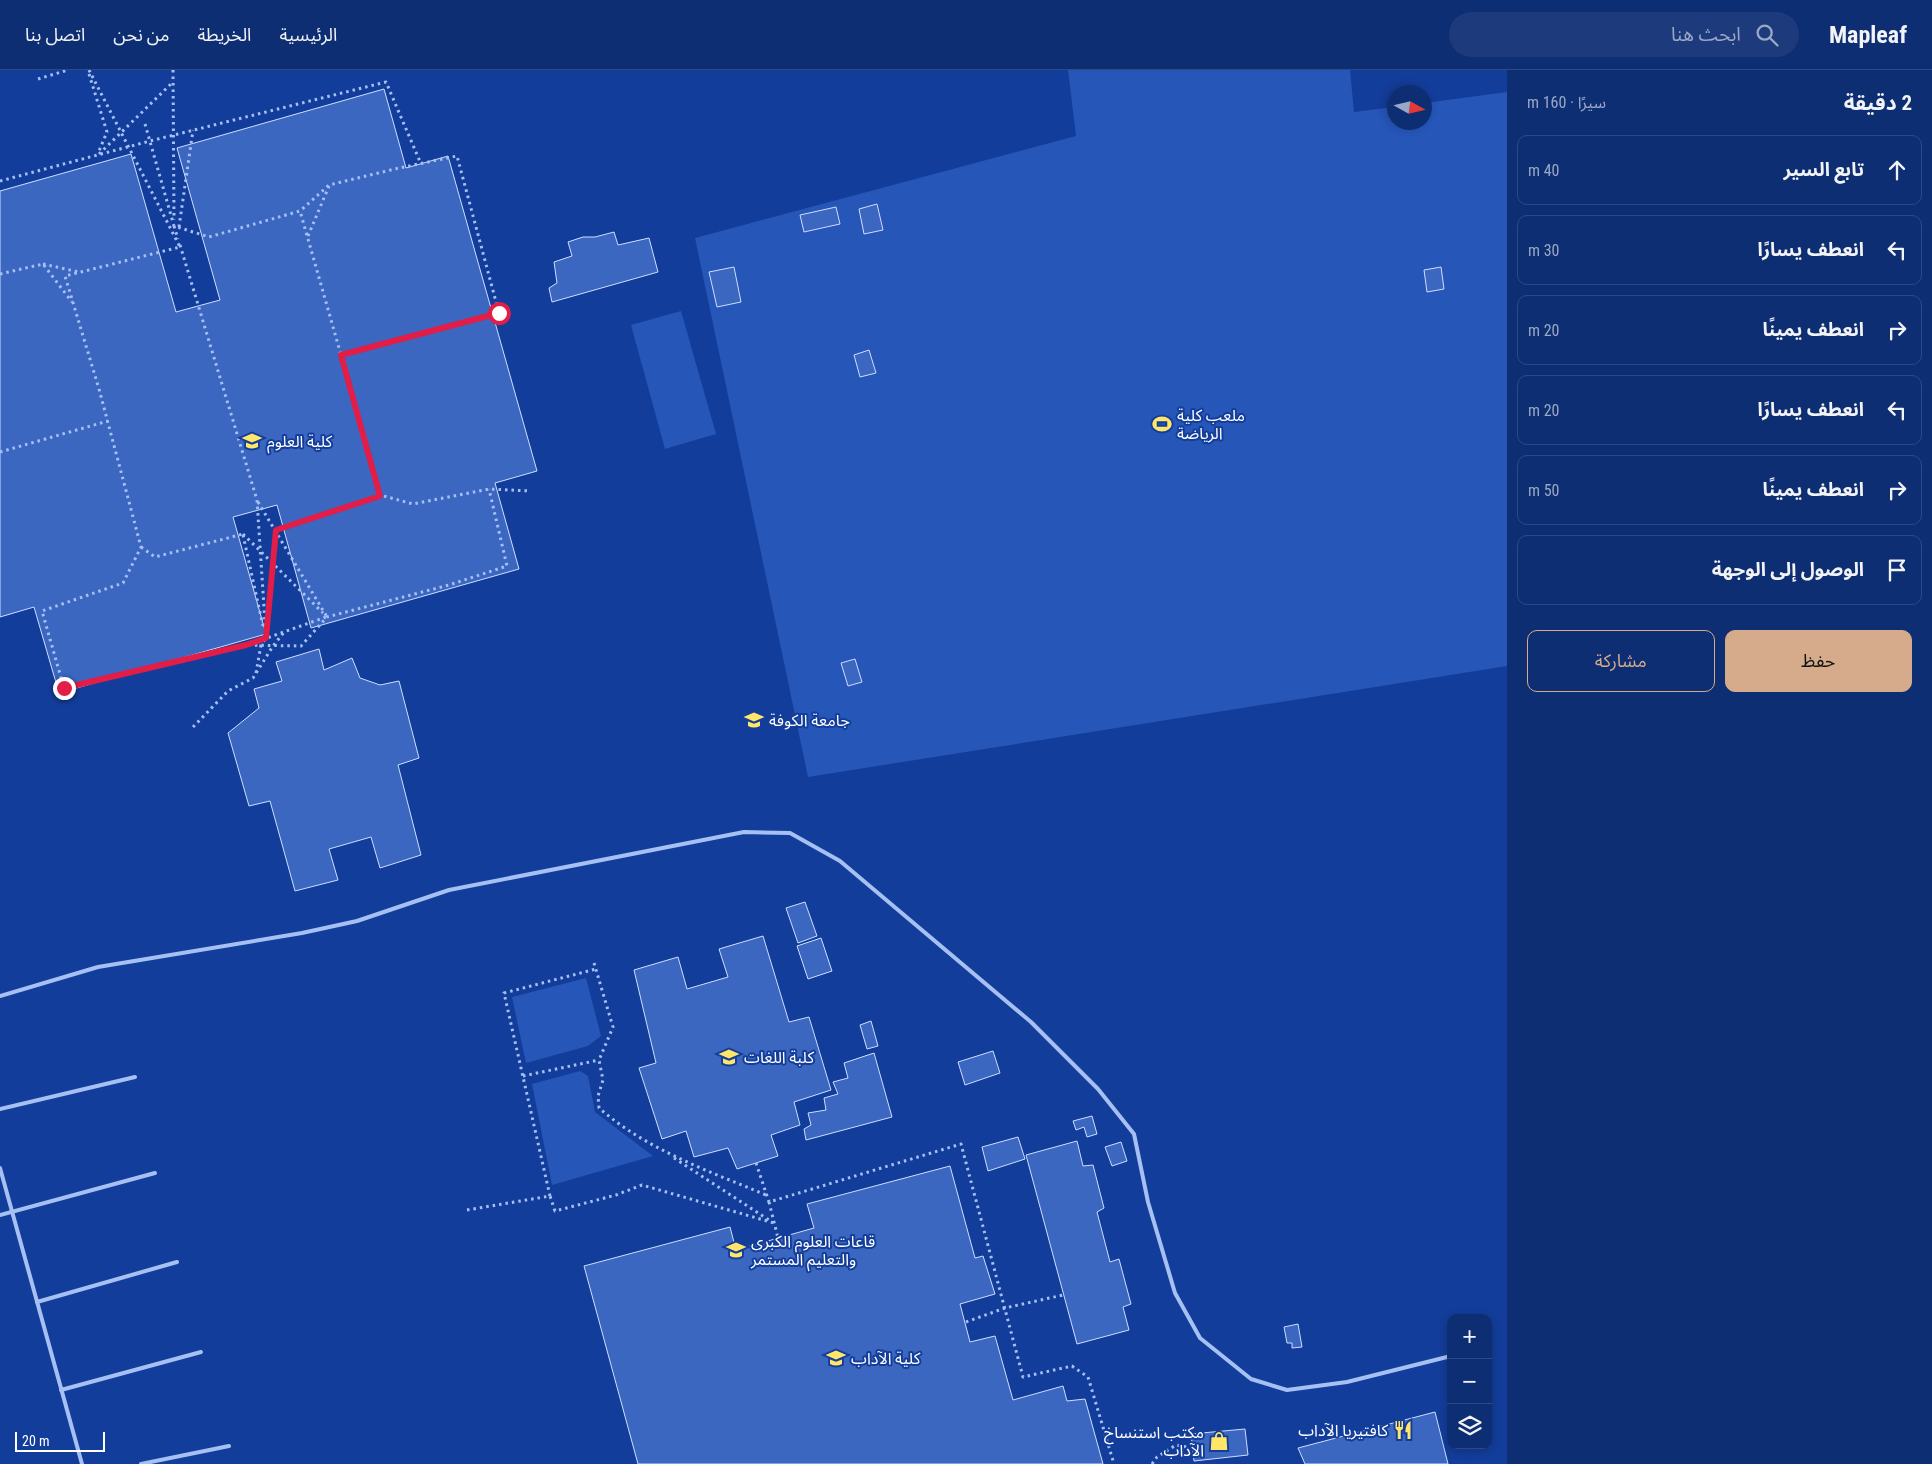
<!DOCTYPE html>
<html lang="ar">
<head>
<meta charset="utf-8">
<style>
  :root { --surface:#0e2e74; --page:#1c3a7c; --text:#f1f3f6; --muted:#9ba8c5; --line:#2e4a86; --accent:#d6ab8b }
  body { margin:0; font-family:"Roboto Condensed","Noto Sans Arabic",sans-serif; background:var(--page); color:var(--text); direction:rtl }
  .controls { position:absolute; right:15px; bottom:15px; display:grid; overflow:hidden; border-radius:10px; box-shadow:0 2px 8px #0003 }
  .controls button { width:45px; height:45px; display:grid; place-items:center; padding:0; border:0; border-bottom:1px solid var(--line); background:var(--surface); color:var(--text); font:25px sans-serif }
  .compass { position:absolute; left:1387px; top:15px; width:45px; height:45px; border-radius:50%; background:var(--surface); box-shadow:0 2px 8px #0003; rotate:98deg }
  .scale { position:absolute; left:15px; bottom:12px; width:90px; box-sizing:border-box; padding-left:5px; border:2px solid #fff; border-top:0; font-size:14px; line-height:18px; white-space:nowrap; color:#fff; -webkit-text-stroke:4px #133d9a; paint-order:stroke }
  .stop { position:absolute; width:15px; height:15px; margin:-11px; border:4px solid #e11d48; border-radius:50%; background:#fff }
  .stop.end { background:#e11d48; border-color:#fff; box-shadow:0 1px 5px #0008 }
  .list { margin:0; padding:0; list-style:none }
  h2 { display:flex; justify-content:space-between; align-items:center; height:65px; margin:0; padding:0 20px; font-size:21px }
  h2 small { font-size:16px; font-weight:400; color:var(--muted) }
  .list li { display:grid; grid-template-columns:32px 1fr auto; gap:15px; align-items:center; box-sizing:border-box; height:70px; margin:0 10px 10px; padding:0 10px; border:1px solid var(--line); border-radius:10px }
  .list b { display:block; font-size:19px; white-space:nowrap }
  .list em { font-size:16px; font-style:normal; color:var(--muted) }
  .actions { display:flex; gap:10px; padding:15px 20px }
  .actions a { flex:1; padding:11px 0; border:1px solid var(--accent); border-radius:10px; text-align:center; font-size:18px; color:var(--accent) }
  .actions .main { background:var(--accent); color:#111 }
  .icon { flex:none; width:28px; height:28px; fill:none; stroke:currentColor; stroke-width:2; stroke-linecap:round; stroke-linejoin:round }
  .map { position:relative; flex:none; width:1507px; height:1394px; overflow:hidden; direction:ltr }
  header { display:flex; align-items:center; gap:30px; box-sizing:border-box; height:70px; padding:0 25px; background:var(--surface); border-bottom:1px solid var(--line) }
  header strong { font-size:24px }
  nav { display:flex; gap:28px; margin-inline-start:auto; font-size:18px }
  .search { width:350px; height:45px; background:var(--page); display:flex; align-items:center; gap:12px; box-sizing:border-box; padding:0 18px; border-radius:28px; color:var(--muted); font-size:19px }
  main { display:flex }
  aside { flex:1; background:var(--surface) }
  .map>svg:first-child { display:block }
  .green { fill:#2556b8 }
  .building { fill:#3b67c1; stroke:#cedefd }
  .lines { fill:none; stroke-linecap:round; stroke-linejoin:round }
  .path { stroke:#a6c0f3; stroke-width:3; stroke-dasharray:2.5 4; stroke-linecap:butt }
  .lane { stroke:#a6c0f3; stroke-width:4 }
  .route { stroke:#e11d48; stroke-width:6 }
  .labels { text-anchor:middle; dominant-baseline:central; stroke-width:4; stroke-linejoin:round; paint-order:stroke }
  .poi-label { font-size:16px; fill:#fff; stroke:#133d9a; text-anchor:start }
</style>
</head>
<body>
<header>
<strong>Mapleaf</strong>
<div class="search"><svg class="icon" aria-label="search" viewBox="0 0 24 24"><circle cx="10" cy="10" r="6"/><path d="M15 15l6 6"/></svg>ابحث هنا</div>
<nav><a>الرئيسية</a><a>الخريطة</a><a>من نحن</a><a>اتصل بنا</a></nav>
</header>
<main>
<aside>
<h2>2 دقيقة<small>سيرًا · 160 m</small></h2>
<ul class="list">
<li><svg class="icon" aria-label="ahead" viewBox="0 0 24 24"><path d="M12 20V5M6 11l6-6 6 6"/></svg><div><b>تابع السير</b></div><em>40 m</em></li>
<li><svg class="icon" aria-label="left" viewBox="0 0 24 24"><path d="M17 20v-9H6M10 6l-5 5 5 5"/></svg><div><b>انعطف يسارًا</b></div><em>30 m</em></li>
<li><svg class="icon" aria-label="right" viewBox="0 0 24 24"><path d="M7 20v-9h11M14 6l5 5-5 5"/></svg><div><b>انعطف يمينًا</b></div><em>20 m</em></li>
<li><svg class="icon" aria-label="left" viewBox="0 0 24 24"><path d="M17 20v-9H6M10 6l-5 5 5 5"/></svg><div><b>انعطف يسارًا</b></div><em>20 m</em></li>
<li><svg class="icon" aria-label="right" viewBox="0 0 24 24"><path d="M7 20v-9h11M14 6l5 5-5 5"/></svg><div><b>انعطف يمينًا</b></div><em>50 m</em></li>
<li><svg class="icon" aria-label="arrive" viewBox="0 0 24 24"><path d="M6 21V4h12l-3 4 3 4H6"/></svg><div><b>الوصول إلى الوجهة</b></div></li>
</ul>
<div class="actions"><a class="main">حفظ</a><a>مشاركة</a></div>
</aside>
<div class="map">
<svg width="1507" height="1394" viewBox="0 0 1507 1394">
  <rect width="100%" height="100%" fill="#133d9a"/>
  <g class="green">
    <path d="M1068 0H1350L1354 42 1394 37V52H1424L1425 33 1507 22V596L808 707 695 168 1076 66Z"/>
    <path d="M681 241 716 364 665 379 631 255Z"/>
    <path d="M586 908 601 966 588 976 526 993 512 927Z"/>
    <path d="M580 1001 588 1006 595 1042 653 1086 552 1115 532 1014Z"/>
  </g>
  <g class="building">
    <path d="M384 19 406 98 448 86 537 401 495 413 519 499 311 558 277 435 233 447 266 564 59 623 34 537 0 547V121L131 84 176 242 220 230 177 78Z"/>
    <path d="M877 134 883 160 864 164 859 139Z"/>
    <path d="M836 137 840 154 804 162 800 145Z"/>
    <path d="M614 162 618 175 649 168 658 202 552 232 549 218 557 213 554 192 572 186 568 172 583 167H595Z"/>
    <path d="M734 197 741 232 717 237 709 202Z"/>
    <path d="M1441 197 1444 219 1427 222 1424 200Z"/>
    <path d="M869 280 876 303 860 307 854 285Z"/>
    <path d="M319 579 324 600 352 588 360 608 380 615 399 611 419 688 398 695 421 785 380 798 371 767 329 779 338 810 295 821 270 731 249 736 228 663 259 638 254 619 282 611 276 592Z"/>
    <path d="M855 589 862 612 848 616 841 593Z"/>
    <path d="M805 832 817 866 798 873 786 838Z"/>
    <path d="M763 866 789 952 809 947 831 1020 794 1032 800 1055 771 1065 778 1086 737 1099 728 1078 694 1087 686 1061 662 1069 639 998 656 993 634 900 678 887 687 919 728 907 719 879Z"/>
    <path d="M821 868 832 901 808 909 797 876Z"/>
    <path d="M871 951 878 976 867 979 860 955Z"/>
    <path d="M993 981 1000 1003 965 1015 958 992Z"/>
    <path d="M874 983 892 1047 806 1070 804 1059 811 1055 808 1043 826 1040 824 1028 838 1024 833 1012 848 1008 844 993Z"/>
    <path d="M1092 1046 1097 1064 1087 1067 1084 1057 1076 1060 1073 1051Z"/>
    <path d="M1018 1067 1025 1089 988 1101 982 1077Z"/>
    <path d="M1077 1071 1083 1096 1093 1095 1104 1138 1097 1142 1110 1192 1119 1189 1131 1234 1123 1237 1129 1260 1077 1274 1026 1085Z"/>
    <path d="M1121 1072 1127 1091 1112 1096 1105 1077Z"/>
    <path d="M950 1096 975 1188 983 1186 995 1224 960 1234 970 1272 995 1266 1013 1330 1063 1316 1067 1331 1085 1329 1103 1394H638L584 1196 730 1157 736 1180 814 1158 807 1134Z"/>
    <path d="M1298 1254 1302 1277 1292 1278V1273H1287L1284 1257Z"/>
    <path d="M1435 1342 1448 1394H1305L1298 1378Z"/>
    <path d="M1245 1359 1248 1385 1194 1391 1191 1364Z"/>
  </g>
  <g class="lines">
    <g class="path">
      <path d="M89 0 180 177 65 206 99 319 141 477 123 513 42 541 64 618 246 575 301 576 327 547 449 515 507 496 489 419"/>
      <path d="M173 0 174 150"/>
      <path d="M89 4 107 62 99 81"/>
      <path d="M38 9 68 0"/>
      <path d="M145 54 174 156 209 167 300 141 341 285 499 243 457 86 399 98 329 115 300 141"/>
      <path d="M99 84 173 12"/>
      <path d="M0 111 150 71 386 12 421 94"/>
      <path d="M174 156 178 169"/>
      <path d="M179 157 193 60"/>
      <path d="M308 166 329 116"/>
      <path d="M180 175 257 430 266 568"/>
      <path d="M43 194 79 202"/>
      <path d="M0 204 43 194 72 232"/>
      <path d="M341 285 380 425 413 434 489 419 530 421"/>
      <path d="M0 382 108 351"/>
      <path d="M258 432 327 547"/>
      <path d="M243 464 323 543"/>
      <path d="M243 465 263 556"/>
      <path d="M141 477 155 487 243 464"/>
      <path d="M267 557 276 460 380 425"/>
      <path d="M250 574 326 547"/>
      <path d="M256 603 261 575 266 568"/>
      <path d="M193 657 228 621 253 608 273 576 285 561"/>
      <path d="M594 893 613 957 599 990 603 1010 598 1026 599 1038C647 1080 709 1101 766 1125"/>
      <path d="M523 1006 599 990"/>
      <path d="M674 1088 772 1152"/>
      <path d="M756 1093 769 1132 961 1074 1023 1307 1072 1296 1088 1307 1114 1394"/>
      <path d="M550 1126 504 923 596 899"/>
      <path d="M769 1132 778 1168"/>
      <path d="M467 1140 550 1126 555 1141 616 1125 642 1115 774 1153"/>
      <path d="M966 1252 1005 1238 1063 1225"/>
      <path d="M1152 1394 1157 1387 1176 1375 1192 1378"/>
    </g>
    <g class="lane">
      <path d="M0 926 98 897 302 863 357 851 449 820 744 762 790 763 840 791 1031 952 1098 1019 1134 1064 1148 1132 1175 1223 1200 1268 1251 1309 1287 1320 1347 1312 1451 1286"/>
      <path d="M0 1039 135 1007"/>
      <path d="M0 1098 82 1394"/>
      <path d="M0 1145 155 1103"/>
      <path d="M37 1232 177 1192"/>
      <path d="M61 1320 201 1282"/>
      <path d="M141 1394 229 1376"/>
    </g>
  </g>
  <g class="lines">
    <path class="route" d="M64 618 246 575 266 568 276 460 380 426 341 285 499 243"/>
  </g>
  <defs>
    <g id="stadium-bare" transform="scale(1.5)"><path d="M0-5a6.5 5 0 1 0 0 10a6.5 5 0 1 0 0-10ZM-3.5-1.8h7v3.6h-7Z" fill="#ffe668" stroke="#133d9a" stroke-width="2.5" paint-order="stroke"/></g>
    <g id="university-bare" transform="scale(1.5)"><path d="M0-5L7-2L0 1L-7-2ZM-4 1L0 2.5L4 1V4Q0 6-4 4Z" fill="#ffe668" stroke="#133d9a" stroke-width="2.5" paint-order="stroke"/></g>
    <g id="restaurant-bare" transform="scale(1.5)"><path d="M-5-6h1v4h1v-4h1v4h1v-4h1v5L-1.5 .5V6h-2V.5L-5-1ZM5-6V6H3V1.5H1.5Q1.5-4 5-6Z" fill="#ffe668" stroke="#133d9a" stroke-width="2.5" paint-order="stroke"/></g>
    <g id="shop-bare" transform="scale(1.5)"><path d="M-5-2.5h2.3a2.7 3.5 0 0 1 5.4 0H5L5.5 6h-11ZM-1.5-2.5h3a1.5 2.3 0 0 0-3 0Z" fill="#ffe668" stroke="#133d9a" stroke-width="2.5" paint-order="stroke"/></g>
  </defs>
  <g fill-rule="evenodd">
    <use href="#stadium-bare" x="1162" y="354"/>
    <use href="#university-bare" x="252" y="371"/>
    <use href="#university-bare" x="754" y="650"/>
    <use href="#university-bare" x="729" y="987"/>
    <use href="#university-bare" x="736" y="1180"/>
    <use href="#university-bare" x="836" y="1288"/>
    <use href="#restaurant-bare" x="1403" y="1360"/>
    <use href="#shop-bare" x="1219" y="1371"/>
  </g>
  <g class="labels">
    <g class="poi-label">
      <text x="1177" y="345">ملعب كلية<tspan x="1177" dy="18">الرياضة</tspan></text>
      <text x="267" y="371">كلية العلوم</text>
      <text x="769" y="650">جامعة الكوفة</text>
      <text x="744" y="987">كلبة اللغات</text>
      <text x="751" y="1171">قاعات العلوم الكبرى<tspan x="751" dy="18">والتعليم المستمر</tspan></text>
      <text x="851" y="1288">كلية الآداب</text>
      <text x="1388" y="1360" text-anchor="end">كافتيريا الآداب</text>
      <text x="1204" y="1362" text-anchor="end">مكتب استنساخ<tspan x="1204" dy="18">الآداب</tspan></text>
    </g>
  </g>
</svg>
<div class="controls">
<button>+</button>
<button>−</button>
<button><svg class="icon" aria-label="layers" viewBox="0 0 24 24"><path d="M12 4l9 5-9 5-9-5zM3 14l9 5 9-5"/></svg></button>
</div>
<svg class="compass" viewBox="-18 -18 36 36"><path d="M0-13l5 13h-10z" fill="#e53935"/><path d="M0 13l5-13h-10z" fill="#9ba8c5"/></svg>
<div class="scale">20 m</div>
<div class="stop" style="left:499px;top:243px"></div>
<div class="stop end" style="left:64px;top:618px"></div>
</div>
</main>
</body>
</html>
